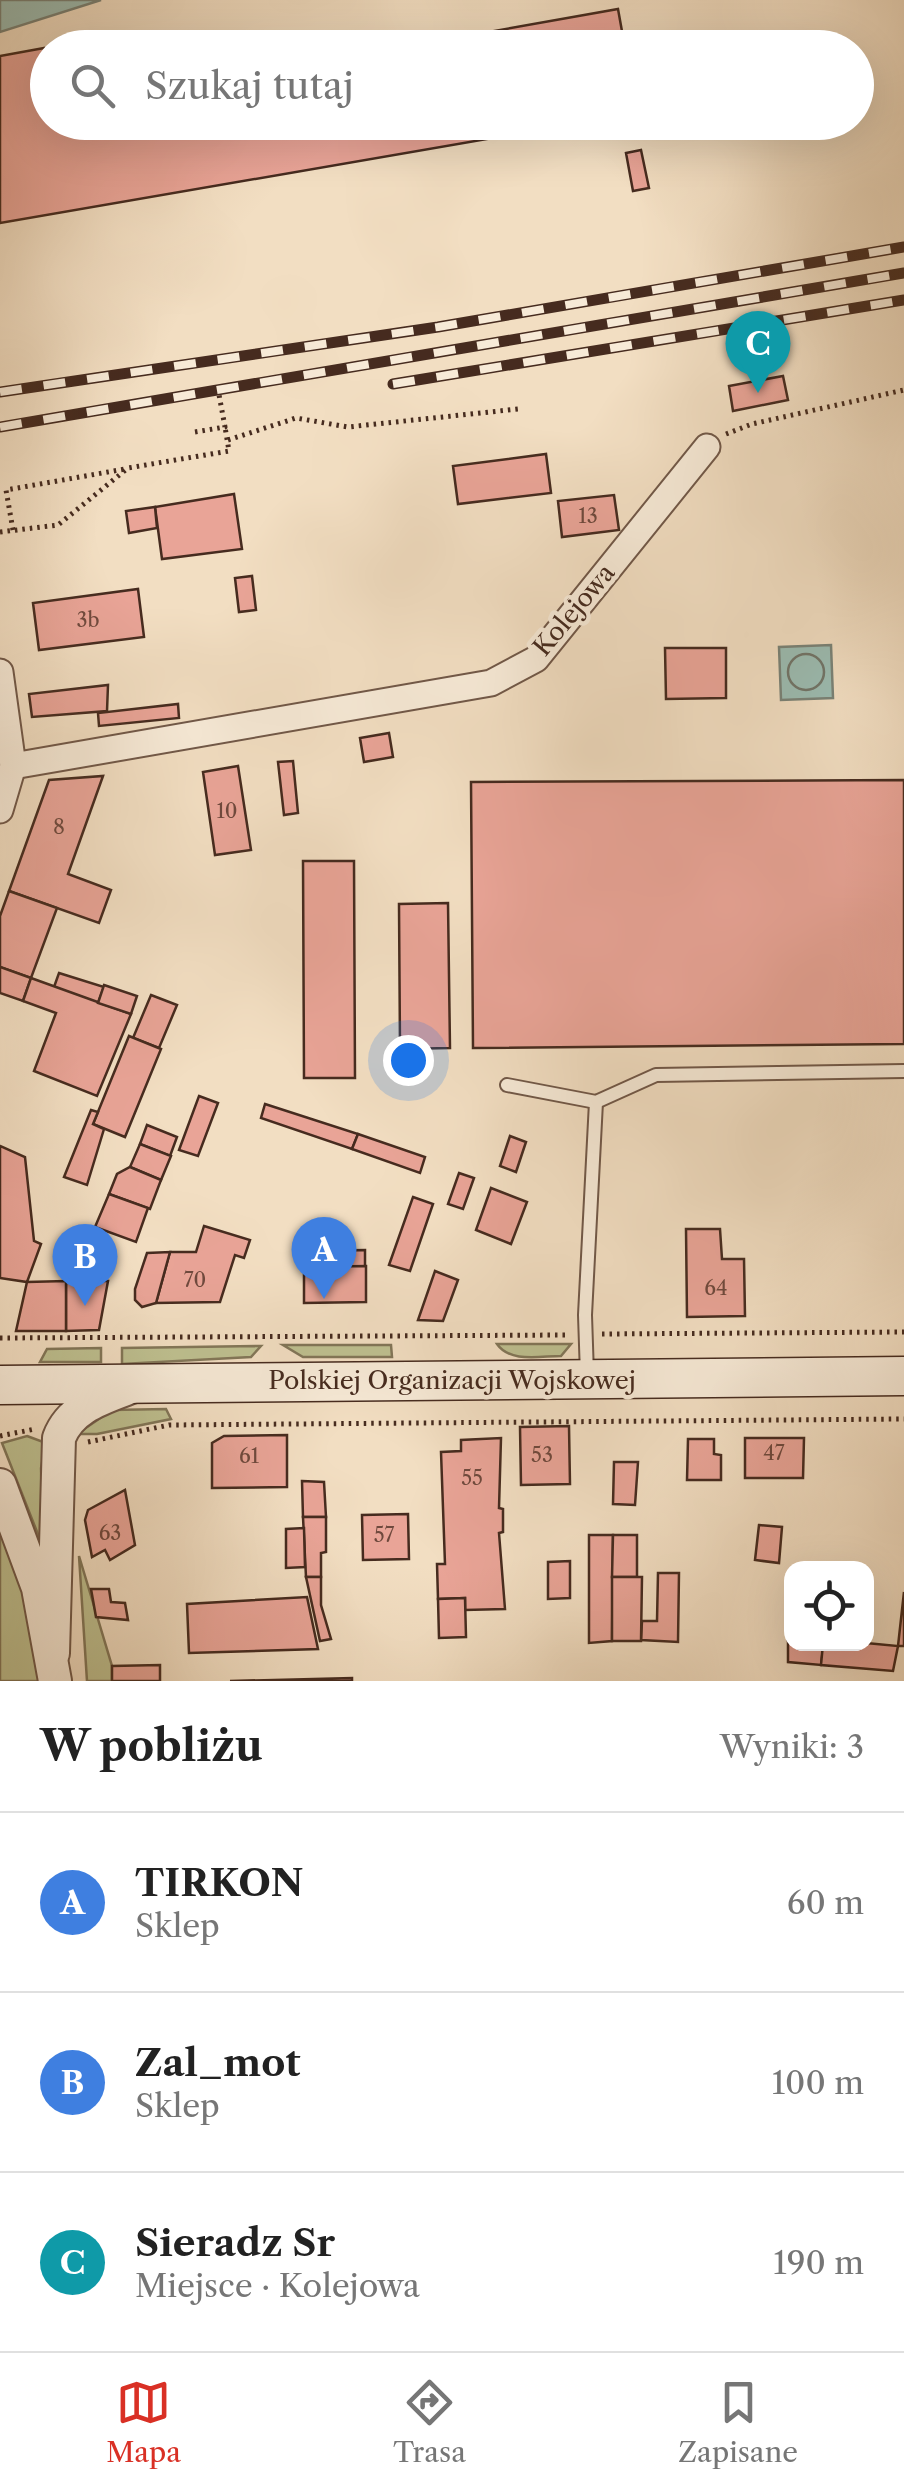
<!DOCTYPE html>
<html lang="pl">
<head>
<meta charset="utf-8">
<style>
  :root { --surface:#fff; --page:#f2f2f2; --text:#222; --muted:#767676; --line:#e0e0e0; --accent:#d93025 }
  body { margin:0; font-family:"Libre Caslon Text",serif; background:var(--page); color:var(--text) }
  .controls { position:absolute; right:30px; bottom:30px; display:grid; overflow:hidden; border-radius:20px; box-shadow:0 10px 40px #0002 }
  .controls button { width:90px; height:90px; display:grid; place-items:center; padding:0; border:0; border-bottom:2px solid var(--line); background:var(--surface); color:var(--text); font:50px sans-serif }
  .you { position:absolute; left:408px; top:1060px; width:35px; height:35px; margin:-25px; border:8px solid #fff; border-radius:50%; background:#1a73e8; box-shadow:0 0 0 15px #1a73e833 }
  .badge { display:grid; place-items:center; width:65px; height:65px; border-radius:50%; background:var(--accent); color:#fff; font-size:32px; font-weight:700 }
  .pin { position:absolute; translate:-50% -82px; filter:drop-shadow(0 2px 5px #0008) }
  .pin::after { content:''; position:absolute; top:52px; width:35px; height:30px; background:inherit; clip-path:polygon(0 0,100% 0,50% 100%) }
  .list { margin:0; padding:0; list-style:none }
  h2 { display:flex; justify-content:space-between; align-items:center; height:130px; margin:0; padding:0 40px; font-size:42px }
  h2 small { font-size:32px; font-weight:400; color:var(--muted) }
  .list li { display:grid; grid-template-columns:65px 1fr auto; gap:30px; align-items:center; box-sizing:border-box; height:180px; padding:0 40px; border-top:2px solid var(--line) }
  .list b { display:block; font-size:38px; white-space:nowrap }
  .list p { margin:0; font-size:32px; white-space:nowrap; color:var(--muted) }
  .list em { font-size:32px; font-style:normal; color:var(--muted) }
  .icon { flex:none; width:55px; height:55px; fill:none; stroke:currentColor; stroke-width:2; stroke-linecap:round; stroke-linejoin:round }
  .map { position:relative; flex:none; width:904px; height:1681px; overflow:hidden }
  .search { position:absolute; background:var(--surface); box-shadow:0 10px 40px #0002; left:30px; right:30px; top:30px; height:110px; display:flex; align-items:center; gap:25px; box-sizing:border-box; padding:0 35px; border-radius:55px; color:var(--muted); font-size:38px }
  .sheet { height:670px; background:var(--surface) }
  nav { display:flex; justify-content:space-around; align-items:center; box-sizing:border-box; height:140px; border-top:2px solid var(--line); background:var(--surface); font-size:28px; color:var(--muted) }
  nav a { display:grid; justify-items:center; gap:5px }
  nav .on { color:var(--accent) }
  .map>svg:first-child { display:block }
  .green { fill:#bec090; stroke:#827658; stroke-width:2.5 }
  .water { fill:#9bbcb2; stroke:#798277; stroke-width:2.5 }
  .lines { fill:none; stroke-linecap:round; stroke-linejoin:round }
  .shore { stroke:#707468; stroke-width:2.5 }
  .building { fill:#e9a497; stroke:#462b1f; stroke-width:2.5 }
  .service-casing { stroke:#715848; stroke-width:16 }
  .minor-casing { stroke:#715848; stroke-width:29 }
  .tertiary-casing { stroke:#715848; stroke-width:36 }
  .secondary-casing { stroke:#462b1f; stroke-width:41 }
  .path { stroke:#462b1f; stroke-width:5; stroke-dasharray:2.5 5; stroke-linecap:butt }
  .service { stroke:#f7ead7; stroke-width:12 }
  .minor { stroke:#f7ead7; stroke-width:25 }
  .tertiary { stroke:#f7ead7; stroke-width:32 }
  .secondary { stroke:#f7ead7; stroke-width:38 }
  .rail-casing { stroke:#462b1f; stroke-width:11 }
  .rail { stroke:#f7ead7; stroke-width:8; stroke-dasharray:22; stroke-linecap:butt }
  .labels { text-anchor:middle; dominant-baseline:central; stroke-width:9; stroke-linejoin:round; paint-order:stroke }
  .number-label { font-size:20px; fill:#6f493d }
  .street-label { font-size:25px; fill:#462b1f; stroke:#f7ead7 }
</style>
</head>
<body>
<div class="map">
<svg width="904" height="1681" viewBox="0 0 904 1681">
  <rect width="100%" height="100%" fill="#f2dec2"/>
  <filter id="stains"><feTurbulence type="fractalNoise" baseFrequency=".002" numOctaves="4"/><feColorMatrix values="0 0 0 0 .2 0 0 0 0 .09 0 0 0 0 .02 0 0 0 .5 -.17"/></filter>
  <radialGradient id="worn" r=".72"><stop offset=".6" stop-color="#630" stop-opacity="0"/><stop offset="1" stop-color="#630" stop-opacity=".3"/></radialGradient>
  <g class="green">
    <path d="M497 1344H571L561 1356C540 1356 510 1363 497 1344Z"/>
    <path d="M283 1345H391L392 1357H303Z"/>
    <path d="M261 1346 251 1357 122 1364V1348Z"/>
    <path d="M101 1348V1362H40L47 1349Z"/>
    <path d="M166 1409 171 1419 97 1434H77L112 1410Z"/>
    <path d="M27 1436 46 1443 41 1468 43 1547 2 1443Z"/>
    <path d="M0 1523 23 1587 41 1681H0Z"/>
    <path d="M79 1556 112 1666V1681H87Z"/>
  </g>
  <g class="water">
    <path d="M0 0H101L0 32Z"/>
    <path d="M831 645 833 698 781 700 779 647Z"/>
  </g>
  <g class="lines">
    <circle class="shore" cx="806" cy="672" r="18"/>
  </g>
  <g class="building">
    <path d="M618 9 625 48H398Z"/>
    <path d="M44 48 48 122H585L0 223V56Z"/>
    <path d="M641 150 649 188 633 191 626 153Z"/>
    <path d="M783 376 788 400 733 411 729 386Z"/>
    <path d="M546 454 551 493 458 504 453 466Z"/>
    <path d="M234 494 242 549 162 559 155 507Z"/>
    <path d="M614 495 619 530 562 537 558 501Z"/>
    <path d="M155 507 157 528 129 533 126 511Z"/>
    <path d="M252 576 256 610 239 612 235 578Z"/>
    <path d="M138 589 144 637 39 650 33 603Z"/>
    <path d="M665 648H726V698L666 699Z"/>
    <path d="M108 685 107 711 32 717 29 694Z"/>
    <path d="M178 704 179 718 99 726 98 713Z"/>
    <path d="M389 733 393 757 364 762 360 738Z"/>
    <path d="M293 761 298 813 284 815 278 762Z"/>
    <path d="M238 766 251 850 215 855 203 772Z"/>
    <path d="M103 776 68 874 111 890 99 923 9 891 49 780Z"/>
    <path d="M904 780V1044L473 1048 471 782Z"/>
    <path d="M303 861H354L355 1078H304Z"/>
    <path d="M9 891 57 908 31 978 0 967V916Z"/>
    <path d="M448 903 450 1048 400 1049 399 904Z"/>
    <path d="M0 967 31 978 23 1001 0 993Z"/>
    <path d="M59 973 104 987 98 1003 54 987Z"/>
    <path d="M31 978 131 1014 97 1096 34 1071 56 1013 23 1001Z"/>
    <path d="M104 985 137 996 131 1014 98 1003Z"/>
    <path d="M151 995 177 1005 159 1048 133 1038Z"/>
    <path d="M129 1036 161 1049 125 1137 93 1124Z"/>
    <path d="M199 1096 218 1103 198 1156 179 1150Z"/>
    <path d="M265 1104 358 1134 352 1149 261 1118Z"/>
    <path d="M91 1110 98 1112 93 1124 104 1129 87 1185 64 1177Z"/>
    <path d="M147 1125 177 1137 170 1156 140 1144Z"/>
    <path d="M358 1134 425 1157 420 1173 352 1149Z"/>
    <path d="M510 1136 526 1142 516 1172 500 1166Z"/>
    <path d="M140 1144 171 1156 161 1180 130 1167Z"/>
    <path d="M0 1146 25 1157 34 1241 41 1244 27 1282 0 1278Z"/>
    <path d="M130 1167 161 1180 150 1209 109 1194 117 1174Z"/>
    <path d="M459 1173 474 1178 463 1209 448 1204Z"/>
    <path d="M491 1188 527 1202 511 1244 476 1230Z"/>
    <path d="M109 1194 148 1208 136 1242 95 1227Z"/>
    <path d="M413 1197 433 1204 410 1271 389 1265Z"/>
    <path d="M204 1226 250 1240 244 1258 235 1255 220 1302 156 1303 170 1252H196Z"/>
    <path d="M686 1229H720L722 1259H744L745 1316 687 1317Z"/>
    <path d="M365 1250V1266L305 1267V1251Z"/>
    <path d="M170 1252 156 1303 142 1307 135 1300V1289L147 1253Z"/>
    <path d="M366 1266V1302L304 1303V1267Z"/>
    <path d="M435 1271 458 1280 443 1321 418 1320Z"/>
    <path d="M66 1281H108L99 1330 66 1331Z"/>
    <path d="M66 1281V1331H16L27 1282Z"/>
    <path d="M569 1426 570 1484 521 1485 520 1427Z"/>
    <path d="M287 1435V1487L212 1488V1443L224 1436Z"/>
    <path d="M501 1438 499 1508 503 1509V1532L499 1533 505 1609 465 1610V1598L438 1599 437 1564H445L441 1452 461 1451V1440Z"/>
    <path d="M745 1438H804L803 1478H745Z"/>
    <path d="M688 1439H714V1454L721 1455V1480H687Z"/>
    <path d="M614 1462H638L635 1505 613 1504Z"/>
    <path d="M302 1481 324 1482 326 1517H303Z"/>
    <path d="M125 1490 135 1545 110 1560 105 1550 92 1557 85 1520 88 1510Z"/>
    <path d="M408 1514 409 1559 363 1560 362 1515Z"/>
    <path d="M303 1517H326V1552L321 1553V1577H306Z"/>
    <path d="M759 1525 782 1527 779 1563 755 1560Z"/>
    <path d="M304 1528 305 1567 286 1568V1529Z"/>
    <path d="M589 1535H613L612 1641 589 1643Z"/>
    <path d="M613 1535H637V1577H612Z"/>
    <path d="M570 1561V1598L548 1599V1562Z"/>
    <path d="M658 1573H679L678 1642 641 1640 642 1621H657Z"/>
    <path d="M306 1577H321V1605L331 1639 320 1641Z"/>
    <path d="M612 1577H642L641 1641H612Z"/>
    <path d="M91 1589H109L111 1602 125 1603 128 1620 96 1617Z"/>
    <path d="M904 1592V1646H898Z"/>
    <path d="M307 1597 318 1649 189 1653 187 1604Z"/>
    <rect x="788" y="1597" width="4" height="43"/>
    <path d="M465 1598 466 1637 439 1638 438 1599Z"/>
    <path d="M788 1640 802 1644V1648L823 1649 821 1665 788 1662Z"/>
    <path d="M866 1643 898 1646 893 1671 821 1665 823 1644Z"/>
    <path d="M160 1665V1681H112V1666Z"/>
    <path d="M352 1678V1681H230Z"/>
  </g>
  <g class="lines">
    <g class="service-casing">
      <g id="service">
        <path d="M507 1085 596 1102 656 1075 904 1071"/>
        <path d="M587 1375 585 1315 596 1102"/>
      </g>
    </g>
    <g class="minor-casing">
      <g id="minor">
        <path d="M0 672 13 766 0 810"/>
        <path d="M13 766 491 683 536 659 707 447"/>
      </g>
    </g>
    <g class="tertiary-casing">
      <g id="tertiary">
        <path d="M0 1485 38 1588 55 1681"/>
        <path d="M53 1653 59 1438C71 1406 104 1398 134 1386"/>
      </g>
    </g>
    <g class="secondary-casing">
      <path id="secondary" d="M0 1385 904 1376"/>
    </g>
    <g class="path">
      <path d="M195 432 225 427 217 384"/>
      <path d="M726 434 752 424 904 390"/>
      <path d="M228 440 296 418 348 427 518 409"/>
      <path d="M13 530 6 490 125 469"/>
      <path d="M0 532 58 525 128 468 229 451 225 427"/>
      <path d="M602 1334 904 1332"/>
      <path d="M0 1338 566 1335"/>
      <path d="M0 1436 35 1429"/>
      <path d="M88 1442 169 1425 904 1419"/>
    </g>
    <use href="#service" class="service"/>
    <use href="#minor" class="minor"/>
    <use href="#tertiary" class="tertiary"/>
    <use href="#secondary" class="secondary"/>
    <g class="rail-casing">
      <g id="rail">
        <path d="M393 384 904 300"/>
        <path d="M0 392 438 327 904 247"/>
        <path d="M0 427 904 273"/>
      </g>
    </g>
    <use href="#rail" class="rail"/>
  </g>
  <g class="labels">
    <g class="number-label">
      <text x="588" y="516">13</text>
      <text x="88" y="620">3b</text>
      <text x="227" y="811">10</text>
      <text x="59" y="827">8</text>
      <text x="195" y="1280">70</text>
      <text x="716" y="1288">64</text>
      <text x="774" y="1453">47</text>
      <text x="542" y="1455">53</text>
      <text x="249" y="1456">61</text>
      <text x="472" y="1478">55</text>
      <text x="110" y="1533">63</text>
      <text x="384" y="1535">57</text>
    </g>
    <g class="street-label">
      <text transform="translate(574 610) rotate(-50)">Kolejowa</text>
      <text x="452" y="1380">Polskiej Organizacji Wojskowej</text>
    </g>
  </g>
  <rect width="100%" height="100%" filter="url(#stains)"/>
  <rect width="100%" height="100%" fill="url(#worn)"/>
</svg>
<div class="controls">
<button><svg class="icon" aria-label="locate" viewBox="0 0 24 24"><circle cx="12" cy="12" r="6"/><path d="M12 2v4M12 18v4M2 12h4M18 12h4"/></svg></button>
</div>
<div class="you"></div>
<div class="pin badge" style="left:324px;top:1299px;background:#3f7fe0">A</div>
<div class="pin badge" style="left:85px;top:1306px;background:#3f7fe0">B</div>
<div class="pin badge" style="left:758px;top:393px;background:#0f9aa8">C</div>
<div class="search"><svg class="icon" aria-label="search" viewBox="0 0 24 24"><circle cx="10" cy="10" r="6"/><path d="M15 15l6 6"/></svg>Szukaj tutaj</div>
</div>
<section class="sheet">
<h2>W pobliżu<small>Wyniki: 3</small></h2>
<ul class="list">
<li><span class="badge" style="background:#3f7fe0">A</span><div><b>TIRKON</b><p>Sklep</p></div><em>60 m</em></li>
<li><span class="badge" style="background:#3f7fe0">B</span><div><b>Zal_mot</b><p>Sklep</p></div><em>100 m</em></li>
<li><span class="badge" style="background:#0f9aa8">C</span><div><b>Sieradz Sr</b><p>Miejsce · Kolejowa</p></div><em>190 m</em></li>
</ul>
</section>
<nav>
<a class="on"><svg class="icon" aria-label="map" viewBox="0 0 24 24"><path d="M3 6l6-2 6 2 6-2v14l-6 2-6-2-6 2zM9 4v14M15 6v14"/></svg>Mapa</a>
<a><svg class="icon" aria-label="directions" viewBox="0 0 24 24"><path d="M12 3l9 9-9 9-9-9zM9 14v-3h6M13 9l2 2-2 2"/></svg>Trasa</a>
<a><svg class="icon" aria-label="saved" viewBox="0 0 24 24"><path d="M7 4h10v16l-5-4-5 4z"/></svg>Zapisane</a>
</nav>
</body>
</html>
